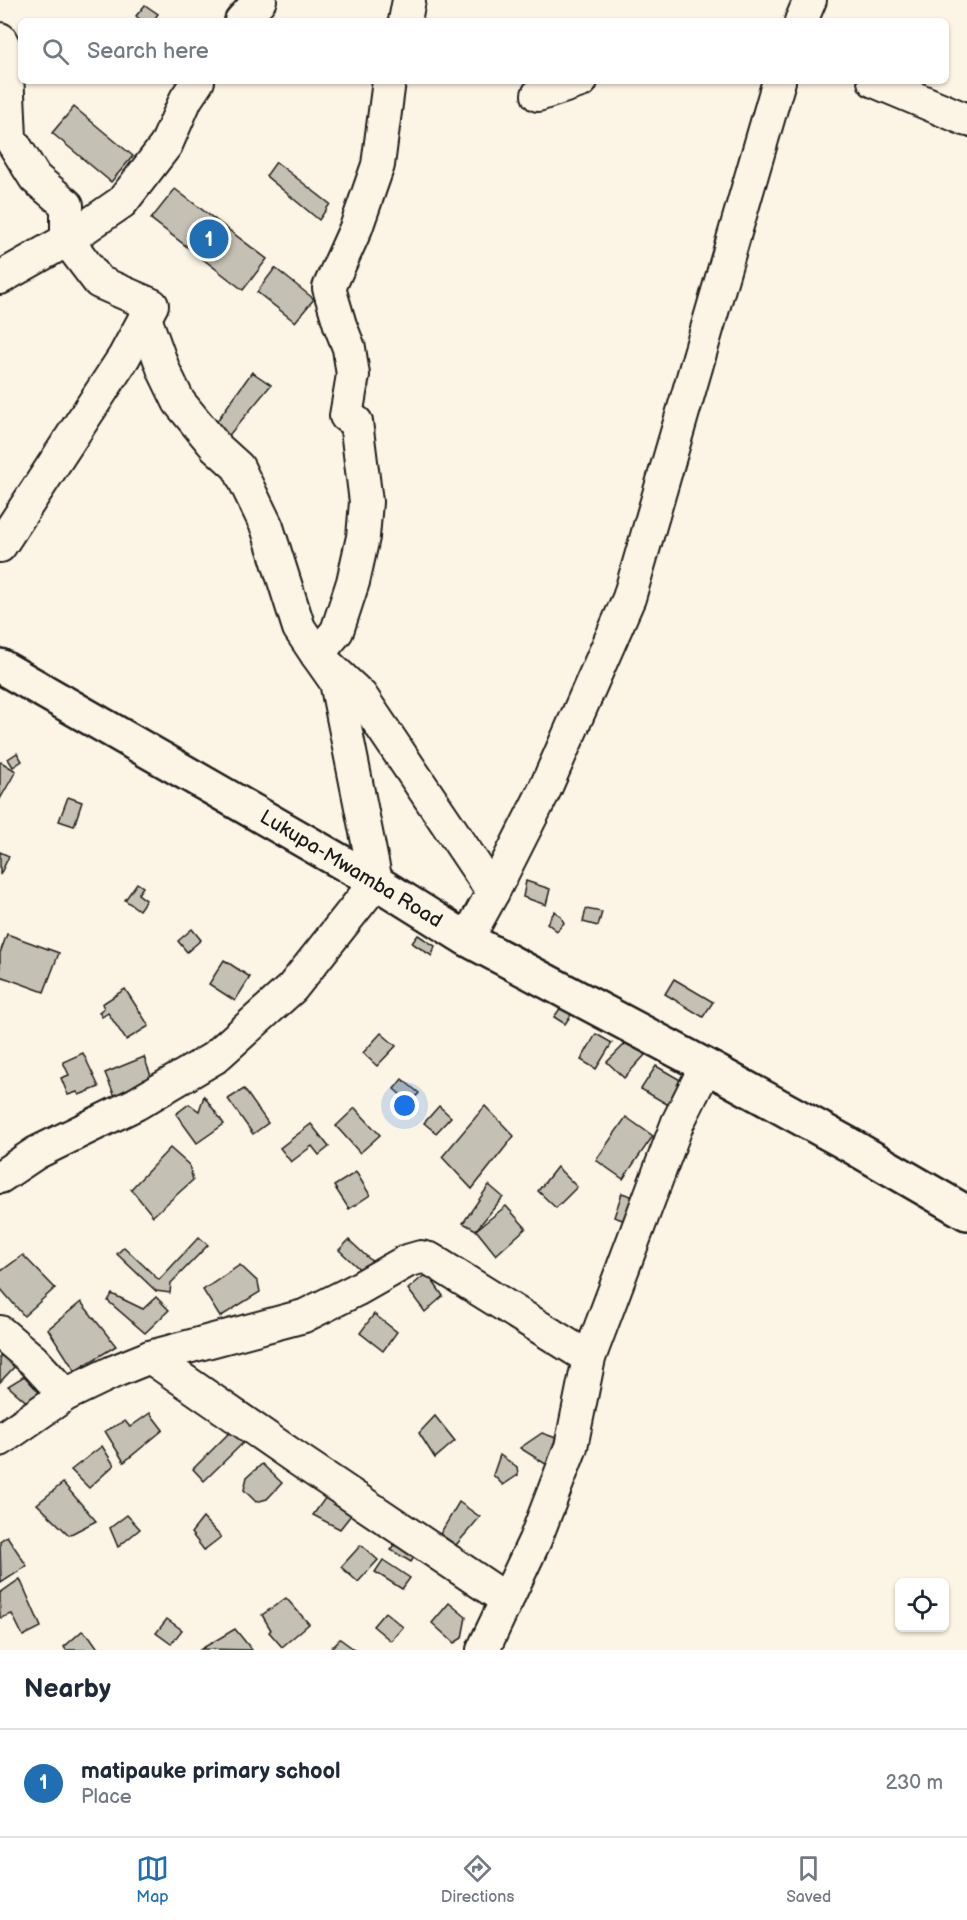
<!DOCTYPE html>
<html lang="en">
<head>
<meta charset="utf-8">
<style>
  :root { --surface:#fff; --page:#f6f6f7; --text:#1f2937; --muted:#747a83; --line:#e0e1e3; --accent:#1f6fb2 }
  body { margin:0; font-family:"Balsamiq Sans",sans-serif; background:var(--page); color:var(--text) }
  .controls { position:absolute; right:18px; bottom:18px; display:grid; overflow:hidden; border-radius:9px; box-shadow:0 2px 4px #0004 }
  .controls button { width:54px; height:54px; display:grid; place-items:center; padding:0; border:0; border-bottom:2px solid var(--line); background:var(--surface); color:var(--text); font:30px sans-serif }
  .you { position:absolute; left:405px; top:1106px; width:21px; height:21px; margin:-15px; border:4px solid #fff; border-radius:50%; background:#1a73e8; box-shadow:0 0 0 9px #1a73e833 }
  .badge { display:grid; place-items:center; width:39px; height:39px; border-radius:50%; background:var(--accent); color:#fff; font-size:20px; font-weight:700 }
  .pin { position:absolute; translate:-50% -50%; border:3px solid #fff; box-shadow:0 2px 6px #0006 }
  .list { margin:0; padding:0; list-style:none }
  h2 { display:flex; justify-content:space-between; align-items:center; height:78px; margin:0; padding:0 24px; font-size:26px }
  h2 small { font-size:20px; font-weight:400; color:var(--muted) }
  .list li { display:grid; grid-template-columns:39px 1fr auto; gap:18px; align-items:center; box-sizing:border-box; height:108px; padding:0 24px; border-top:2px solid var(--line) }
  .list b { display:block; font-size:22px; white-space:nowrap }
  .list p { margin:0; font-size:20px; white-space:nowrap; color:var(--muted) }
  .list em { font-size:20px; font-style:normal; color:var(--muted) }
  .icon { flex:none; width:33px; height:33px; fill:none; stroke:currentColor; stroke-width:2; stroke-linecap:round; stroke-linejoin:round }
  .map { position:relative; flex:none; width:967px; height:1650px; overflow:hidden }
  .search { position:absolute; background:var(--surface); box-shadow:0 2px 4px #0004; left:18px; right:18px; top:18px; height:66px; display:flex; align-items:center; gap:15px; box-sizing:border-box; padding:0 21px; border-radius:9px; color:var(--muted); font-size:22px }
  .sheet { height:186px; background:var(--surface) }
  nav { display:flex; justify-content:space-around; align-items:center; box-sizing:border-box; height:84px; border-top:2px solid var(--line); background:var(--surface); font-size:16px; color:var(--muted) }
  nav a { display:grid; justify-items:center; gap:3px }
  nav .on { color:var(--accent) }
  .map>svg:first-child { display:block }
  .building { fill:#c4c0b3; stroke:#1c1c1c; stroke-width:1.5 }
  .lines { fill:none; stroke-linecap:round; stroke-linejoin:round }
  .minor-casing { stroke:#1c1c1c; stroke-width:36 }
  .tertiary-casing { stroke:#1c1c1c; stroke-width:38 }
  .minor { stroke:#fcf5e5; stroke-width:32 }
  .tertiary { stroke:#fcf5e5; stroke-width:33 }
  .labels { text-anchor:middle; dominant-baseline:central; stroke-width:6; stroke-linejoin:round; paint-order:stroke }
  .street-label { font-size:20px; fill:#1c1c1c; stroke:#fcf5e5 }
</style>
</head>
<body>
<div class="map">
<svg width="967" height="1650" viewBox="0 0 967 1650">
  <rect width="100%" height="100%" fill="#fcf5e5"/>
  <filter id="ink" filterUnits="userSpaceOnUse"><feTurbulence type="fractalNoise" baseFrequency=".0167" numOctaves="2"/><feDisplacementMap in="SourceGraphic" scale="12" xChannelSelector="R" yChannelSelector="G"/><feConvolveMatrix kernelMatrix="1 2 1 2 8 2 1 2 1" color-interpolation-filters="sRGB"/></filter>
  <g filter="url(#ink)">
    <g class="building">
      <path d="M145 5 158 14 153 21H142L136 16Z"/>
      <path d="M74 107 133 156 111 182 52 133Z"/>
      <path d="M276 162 330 204 319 220 266 176Z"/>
      <path d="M175 189 267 259 243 290 151 219Z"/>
      <path d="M275 268 314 299 295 322 257 292Z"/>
      <path d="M252 372 271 385 225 440 212 428Z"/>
      <path d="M17 753 22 761 13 767 8 759Z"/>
      <path d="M1 762 16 771 0 799V763Z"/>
      <path d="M68 797 82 802 74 826 59 821Z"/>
      <path d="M0 852 9 856 0 875Z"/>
      <path d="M526 881 550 889 546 905 523 897Z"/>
      <path d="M137 883 143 887 138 894 146 900 139 910 125 900Z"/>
      <path d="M586 909 602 912 598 926 583 922Z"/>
      <path d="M555 911 561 917 564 923 557 931 547 923Z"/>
      <path d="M192 929 201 940 187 952 178 941Z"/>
      <path d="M7 934 59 953 44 992 0 976V953Z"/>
      <path d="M418 935 435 946 432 956 412 943Z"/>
      <path d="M224 960 250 977 235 1001 209 984Z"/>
      <path d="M674 979 713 1002 703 1017 665 994Z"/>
      <path d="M125 989 149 1026 126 1040 108 1013 102 1017 99 1012 104 1008 102 1004Z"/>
      <path d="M567 999 577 1006 565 1024 554 1017Z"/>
      <path d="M381 1033 396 1046 377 1066 363 1053Z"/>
      <path d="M596 1034 612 1043 596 1069 581 1060Z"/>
      <path d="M629 1040 645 1055 624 1078 607 1062Z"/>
      <path d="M83 1053 99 1087 79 1095 77 1092 68 1095 61 1078 69 1075 63 1062Z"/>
      <path d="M144 1057 154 1084 116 1099 105 1073Z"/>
      <path d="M656 1066 696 1089 682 1113 641 1089Z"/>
      <path d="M402 1079 419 1093 410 1103 394 1089Z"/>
      <path d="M244 1089 268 1123 253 1134 228 1099Z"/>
      <path d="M204 1096 224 1124 197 1143 176 1114 189 1104 199 1111Z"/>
      <path d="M439 1106 451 1117 436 1133 424 1123Z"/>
      <path d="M485 1106 514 1136 472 1189 442 1157Z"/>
      <path d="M355 1108 380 1135 360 1153 336 1126Z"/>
      <path d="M626 1117 653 1136 623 1179 596 1160Z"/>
      <path d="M311 1124 329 1147 319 1155 312 1146 291 1162 280 1148Z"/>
      <path d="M170 1148 189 1165 193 1180 153 1216 131 1189Z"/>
      <path d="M557 1167 577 1187 556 1208 538 1191Z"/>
      <path d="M356 1172 370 1195 349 1209 334 1186Z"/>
      <path d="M489 1185 503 1197 476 1230 463 1223Z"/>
      <path d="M622 1193 642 1200 634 1224 614 1217Z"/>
      <path d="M506 1206 526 1228 496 1255 476 1230Z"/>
      <path d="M199 1237 208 1245 171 1283 170 1293 156 1291 117 1254 124 1247 159 1280Z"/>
      <path d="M349 1240 379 1268 369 1278 339 1250Z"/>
      <path d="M23 1255 55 1288 24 1316 0 1288V1272Z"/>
      <path d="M240 1265 258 1282 260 1292 220 1317 203 1290Z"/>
      <path d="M427 1273 443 1296 425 1312 408 1289Z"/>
      <path d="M112 1294 143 1309 156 1297 169 1310 145 1333 108 1301Z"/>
      <path d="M81 1302 116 1346 75 1371 48 1329Z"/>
      <path d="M374 1314 397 1332 383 1351 360 1333Z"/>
      <path d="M0 1345 17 1364 0 1382Z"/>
      <path d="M32 1369 47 1400 37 1411 8 1386 23 1377Z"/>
      <path d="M150 1413 163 1430 124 1462 105 1431 125 1421 130 1427Z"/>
      <path d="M435 1416 455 1441 435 1458 419 1433Z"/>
      <path d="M231 1431 243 1443 204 1481 193 1469Z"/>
      <path d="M542 1433 559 1439 552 1468 520 1448Z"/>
      <path d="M102 1446 114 1465 89 1488 71 1470Z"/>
      <path d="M500 1455 517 1467 518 1475 503 1485 493 1475Z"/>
      <path d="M262 1464 282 1483 267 1499 256 1502 244 1490 247 1477Z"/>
      <path d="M63 1483 96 1521 69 1535 37 1504Z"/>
      <path d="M328 1494 351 1515 340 1529 313 1515Z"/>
      <path d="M459 1502 480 1517 456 1545 440 1534Z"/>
      <path d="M127 1515 140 1529 118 1547 110 1528Z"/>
      <path d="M203 1518 221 1537 204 1550 191 1533Z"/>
      <path d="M401 1535 420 1548 411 1562 391 1550Z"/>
      <path d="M7 1536 27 1566 1 1583 0 1541Z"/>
      <path d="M361 1545 378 1560 358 1582 341 1567Z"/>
      <path d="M383 1560 410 1578 402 1589 375 1572Z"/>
      <path d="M20 1579 41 1627 23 1636 12 1614 1 1618 0 1617V1593Z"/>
      <path d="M286 1598 309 1624 282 1647 269 1632 271 1630 262 1615Z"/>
      <path d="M449 1603 466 1617 462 1638 454 1643 432 1623Z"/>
      <path d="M385 1612 403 1627 391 1641 373 1626Z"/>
      <path d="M167 1619 182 1630 171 1644 156 1633Z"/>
      <path d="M235 1629 252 1650 201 1649Z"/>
      <path d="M82 1631 90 1637 99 1650H66L64 1647Z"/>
      <path d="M340 1639 355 1650H329Z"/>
    </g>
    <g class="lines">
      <g class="minor-casing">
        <g id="minor">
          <path d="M241 21 260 0"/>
          <path d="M405 21 409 0"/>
          <path d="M801 21 810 0"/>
          <path d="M0 39 6 50 10 138 35 178 67 205V240L99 282 152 305 124 357 0 546"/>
          <path d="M874 81 967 120"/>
          <path d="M538 95 581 81"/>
          <path d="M0 278 67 240 122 202 166 145 186 99 198 81"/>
          <path d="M145 318 164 371 179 402 216 447 238 467 267 527 299 628 317 655 361 696 493 892"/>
          <path d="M467 939 493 892 545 789 629 598 779 81"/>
          <path d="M0 1177 36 1153 136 1104 214 1058 292 988 376 882 336 682 317 655 337 631 353 582 363 537 366 502 356 422 346 416 353 375 349 348 340 325 329 288 356 228 378 165 389 81"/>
          <path d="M0 1332 33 1360 65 1395"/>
          <path d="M150 1357 296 1458 507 1600"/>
          <path d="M0 1440 65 1395 113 1372 150 1357 304 1316 356 1290 407 1261 421 1257 430 1259 589 1358"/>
          <path d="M483 1650 535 1540 571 1447 589 1358 678 1122 706 1066"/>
        </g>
      </g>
      <g class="tertiary-casing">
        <path id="tertiary" d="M0 666 376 882 467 939 706 1066 848 1144 967 1213"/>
      </g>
      <use href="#minor" class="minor"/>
      <use href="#tertiary" class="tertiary"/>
    </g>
  </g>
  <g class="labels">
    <g class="street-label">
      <text transform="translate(351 869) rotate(31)">Lukupa-Mwamba Road</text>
    </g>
  </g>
</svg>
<div class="controls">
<button><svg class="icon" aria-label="locate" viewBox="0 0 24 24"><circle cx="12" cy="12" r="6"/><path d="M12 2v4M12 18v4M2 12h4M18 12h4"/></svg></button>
</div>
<div class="you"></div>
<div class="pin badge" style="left:209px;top:239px">1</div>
<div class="search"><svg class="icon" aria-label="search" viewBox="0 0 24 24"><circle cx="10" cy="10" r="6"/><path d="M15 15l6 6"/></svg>Search here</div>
</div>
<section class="sheet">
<h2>Nearby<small></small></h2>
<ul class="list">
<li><span class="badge">1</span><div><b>matipauke primary school</b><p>Place</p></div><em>230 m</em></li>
</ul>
</section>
<nav>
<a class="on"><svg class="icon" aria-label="map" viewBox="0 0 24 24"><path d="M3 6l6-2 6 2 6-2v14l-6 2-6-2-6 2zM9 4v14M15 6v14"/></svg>Map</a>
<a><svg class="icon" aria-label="directions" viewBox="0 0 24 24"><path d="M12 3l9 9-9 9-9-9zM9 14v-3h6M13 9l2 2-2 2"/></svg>Directions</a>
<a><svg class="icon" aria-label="saved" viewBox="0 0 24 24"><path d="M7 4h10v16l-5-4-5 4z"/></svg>Saved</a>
</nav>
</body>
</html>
